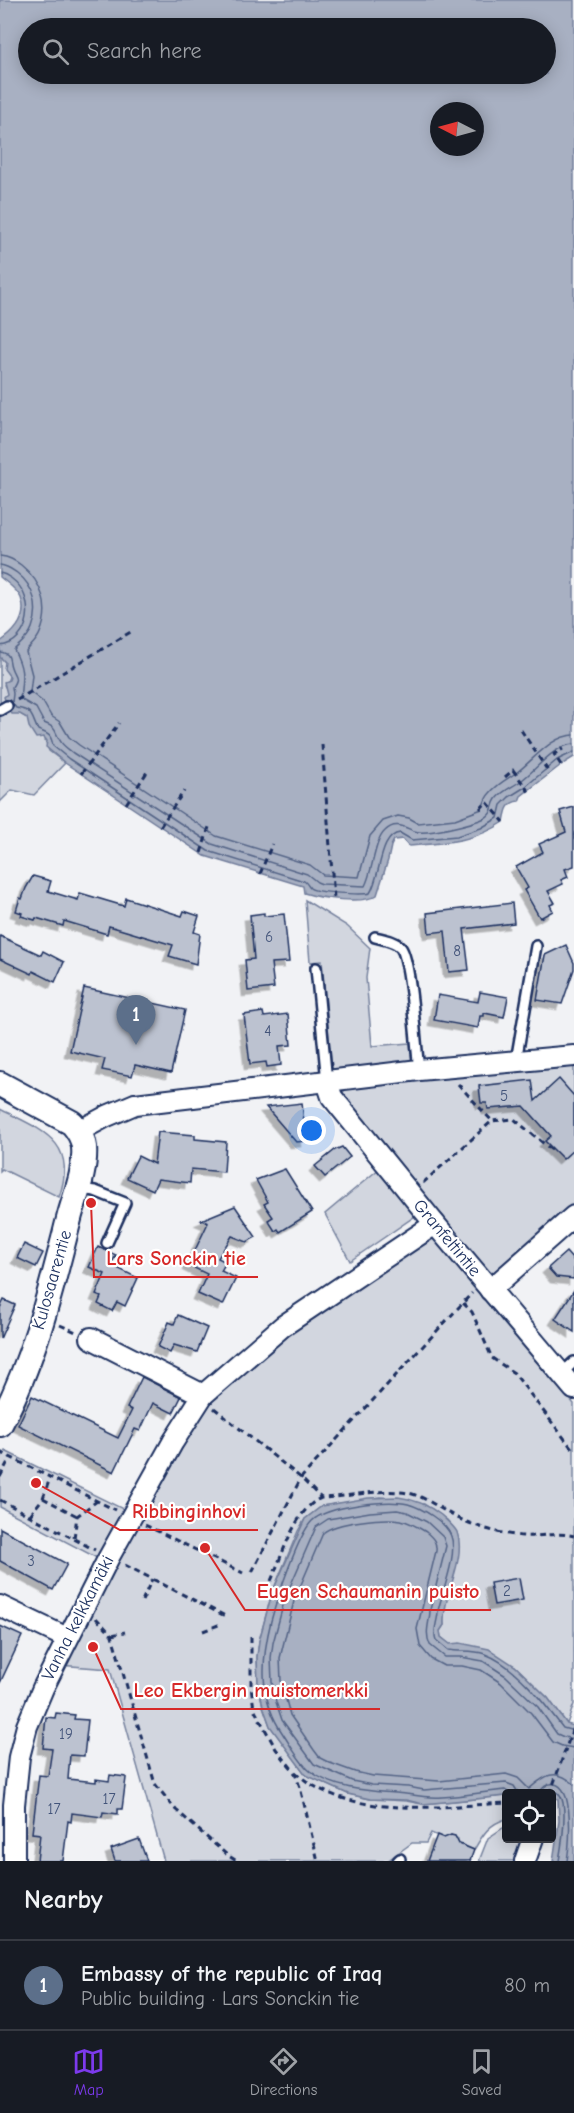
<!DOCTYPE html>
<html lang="en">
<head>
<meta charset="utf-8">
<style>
  :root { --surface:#171b24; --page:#242831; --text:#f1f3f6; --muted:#9ea1a6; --line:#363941; --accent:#7c3aed }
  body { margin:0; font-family:"Comic Neue",sans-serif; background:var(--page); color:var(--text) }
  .controls { position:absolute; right:18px; bottom:18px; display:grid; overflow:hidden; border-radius:6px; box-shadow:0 3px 15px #0003 }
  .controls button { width:54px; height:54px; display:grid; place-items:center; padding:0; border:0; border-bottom:2px solid var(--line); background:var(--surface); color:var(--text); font:30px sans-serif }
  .compass { position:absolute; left:430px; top:102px; width:54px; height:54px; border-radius:50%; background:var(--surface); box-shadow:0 3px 15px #0003; rotate:276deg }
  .you { position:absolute; left:312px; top:1131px; width:21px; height:21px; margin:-15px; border:4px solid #fff; border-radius:50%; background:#1a73e8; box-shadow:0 0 0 9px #1a73e833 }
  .badge { display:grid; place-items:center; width:39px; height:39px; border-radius:50%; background:var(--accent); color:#fff; font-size:20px; font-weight:700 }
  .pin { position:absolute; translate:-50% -50px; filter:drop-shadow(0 2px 3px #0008) }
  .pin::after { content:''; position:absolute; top:32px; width:21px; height:18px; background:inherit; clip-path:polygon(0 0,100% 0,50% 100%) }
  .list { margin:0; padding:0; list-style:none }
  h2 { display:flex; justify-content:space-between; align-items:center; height:78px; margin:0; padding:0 24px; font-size:26px }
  h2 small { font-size:20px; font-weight:400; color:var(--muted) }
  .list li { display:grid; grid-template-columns:39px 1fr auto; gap:18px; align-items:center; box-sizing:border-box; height:90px; padding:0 24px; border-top:2px solid var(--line) }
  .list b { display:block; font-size:22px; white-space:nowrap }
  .list p { margin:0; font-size:20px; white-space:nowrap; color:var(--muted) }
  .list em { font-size:20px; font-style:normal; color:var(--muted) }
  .icon { flex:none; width:33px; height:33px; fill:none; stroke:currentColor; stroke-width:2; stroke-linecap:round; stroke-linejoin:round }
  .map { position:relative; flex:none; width:574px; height:1861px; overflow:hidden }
  .search { position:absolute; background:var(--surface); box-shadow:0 3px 15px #0003; left:18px; right:18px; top:18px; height:66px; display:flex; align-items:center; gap:15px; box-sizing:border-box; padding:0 21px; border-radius:33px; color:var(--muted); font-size:22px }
  .sheet { height:168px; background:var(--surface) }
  nav { display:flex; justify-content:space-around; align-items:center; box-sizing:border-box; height:84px; border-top:2px solid var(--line); background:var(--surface); font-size:16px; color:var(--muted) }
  nav a { display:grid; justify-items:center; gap:3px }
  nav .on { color:var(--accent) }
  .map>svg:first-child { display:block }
  .green { fill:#d2d6df; stroke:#76829e; stroke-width:1.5 }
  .water { fill:#a8b0c2; stroke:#707c9a; stroke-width:1.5; fill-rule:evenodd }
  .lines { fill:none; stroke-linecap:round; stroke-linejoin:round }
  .shore { stroke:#536386; stroke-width:1.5 }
  .building { fill:#bcc2d0; stroke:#1b2f5e; stroke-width:1.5; filter:url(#shadow) }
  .service-casing { stroke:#1b2f5e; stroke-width:14 }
  .minor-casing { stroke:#1b2f5e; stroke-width:24 }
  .tertiary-casing { stroke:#1b2f5e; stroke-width:28 }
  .path { stroke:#1b2f5e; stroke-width:3; stroke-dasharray:6 4.5; stroke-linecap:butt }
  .service { stroke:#fff; stroke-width:9 }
  .minor { stroke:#fff; stroke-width:20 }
  .tertiary { stroke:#fff; stroke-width:24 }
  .labels { text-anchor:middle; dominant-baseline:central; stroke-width:4.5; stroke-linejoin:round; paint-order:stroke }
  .number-label { font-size:15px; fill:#43547a }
  .street-label { font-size:18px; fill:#1b2f5e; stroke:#fff }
  .leader { fill:none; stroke:#d62828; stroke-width:2 }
  .callout-dot { fill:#d62828; stroke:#fff; stroke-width:2 }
  .callout-label { font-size:20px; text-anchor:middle; font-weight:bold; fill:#d62828; stroke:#fff; stroke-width:4.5; stroke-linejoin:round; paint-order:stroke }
</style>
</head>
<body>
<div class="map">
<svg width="574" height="1861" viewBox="0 0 574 1861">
  <defs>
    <filter id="shadow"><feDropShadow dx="-5.5" dy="5.5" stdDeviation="0" flood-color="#0004"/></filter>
  </defs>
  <rect width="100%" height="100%" fill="#f1f2f5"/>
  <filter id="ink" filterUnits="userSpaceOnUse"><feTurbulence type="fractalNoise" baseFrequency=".0167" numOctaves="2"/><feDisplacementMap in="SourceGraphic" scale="12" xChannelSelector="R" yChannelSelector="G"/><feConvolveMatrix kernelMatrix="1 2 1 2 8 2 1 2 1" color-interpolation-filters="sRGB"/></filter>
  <g filter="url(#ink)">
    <g class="green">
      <path d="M0 657C9 664 13 677 4 685L20 714 27 718 44 737 49 751 65 763 34 795 12 790 0 802Z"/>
      <path d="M305 900 347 926 370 948 366 978 372 1046 410 1043 412 1061 332 1071 322 961 310 962Z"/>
      <path d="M574 1064V1206L507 1267 495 1273 487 1272 343 1098V1092L348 1087Z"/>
      <path d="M0 1109C41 1130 79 1141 59 1197L2 1169 0 1171Z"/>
      <path d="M380 1168 418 1214 350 1261 325 1214Z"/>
      <path d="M431 1235 482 1292 574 1404V1704L567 1724 548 1698 515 1666 449 1644 441 1637 440 1631 444 1625 443 1612 459 1545 456 1531 447 1520 424 1504 381 1497 322 1506 305 1519 298 1531 272 1593 259 1641 257 1657 258 1684 263 1706 270 1726 306 1775 348 1794 370 1799 406 1801 422 1804 506 1796V1819C489 1824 483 1834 474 1850L458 1843V1839L451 1835 445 1839 431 1833 426 1843H412L387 1861H164L110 1669 59 1665 198 1415 249 1360Z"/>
      <path d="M5 1451 123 1509 97 1558 0 1507V1460Z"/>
      <path d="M503 1828H506V1838L523 1839 515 1861H479L488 1838Z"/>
    </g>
    <g class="water">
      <path d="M0 0H574V757L561 765 521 796 519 801C507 802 506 811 504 822 475 842 443 843 409 846L403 839 394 840 391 846 388 860 377 895C363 905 320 898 304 893L303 886 205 856 65 763 46 747 47 741 44 737 36 738 29 727 27 718 20 714H12L7 706 4 697 7 694 4 682 9 680 10 677 4 669 5 662 0 657V642C15 632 28 617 21 598 17 589 7 583 0 577ZM28 28H546V74H28ZM439 111H475V147H439Z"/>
      <path d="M398 1497C414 1499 428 1505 441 1515 446 1520 454 1526 457 1532 467 1559 442 1596 444 1625L440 1631 441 1637 450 1644 460 1643 489 1649 515 1666 548 1698 567 1724 574 1726V1861H553L559 1821 558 1799 552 1797V1794H506V1796L423 1804 406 1800 370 1799 348 1794 306 1775 270 1726 263 1706 258 1684 257 1657 259 1641 272 1593 305 1519 322 1506 368 1498Z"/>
    </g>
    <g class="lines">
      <g class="shore">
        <path d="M0 556C9 557 14 560 21 565 42 582 51 607 40 633 37 641 30 646 26 652L32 675 30 692 43 702 51 716 60 722 69 737 79 745 216 836 310 865 323 875 359 877 370 836 383 821 398 816 409 818 418 823 455 819 482 809C484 804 485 798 490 793 497 784 507 779 516 773 534 760 550 736 574 735"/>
        <path d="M0 565C8 566 11 569 17 573 34 586 40 608 32 628 29 637 20 644 14 650 25 671 22 677 20 699L36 708 44 723C58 728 54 732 61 742 63 746 70 750 73 753L212 844 307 874 317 882 322 884 365 886C373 871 374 841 385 831 395 821 404 827 414 831 425 836 474 823 485 818 494 813 491 806 496 799 503 790 513 787 522 780 537 769 554 745 574 744"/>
        <path d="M0 573C6 574 8 576 12 579 37 597 31 643 0 646"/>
        <path d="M0 652C12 654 8 659 11 667 14 677 19 676 12 687L13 694 12 702"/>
        <path d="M13 704 16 708C34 710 31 717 38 730 48 734 51 734 53 746L69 759 208 851 304 881C307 883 308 886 310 888 316 893 362 895 370 893 381 876 379 835 400 833L412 840 457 836 481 828 498 818 501 805 509 797 525 787 557 760 574 752"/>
        <path d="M574 1748 562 1746 553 1742 531 1713 501 1683 481 1670 462 1666H444L431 1659 420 1646 417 1629 436 1551C437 1542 433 1538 426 1532 418 1527 410 1522 401 1520 385 1517 335 1522 323 1533L294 1601 280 1658 281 1681 290 1715 314 1750 320 1758 330 1763 355 1772 373 1776 439 1781 506 1774 518 1778 529 1789C544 1776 555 1767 574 1784"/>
        <path d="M511 1794 505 1790C484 1792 463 1796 442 1797 429 1798 418 1796 406 1794 375 1791 336 1791 310 1771 299 1762 291 1746 283 1734 259 1699 261 1661 271 1621 277 1599 298 1535 312 1521 327 1506 388 1499 408 1504 422 1508 446 1522 451 1536 458 1554 442 1592 438 1611 438 1622 432 1630 436 1640L448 1650C461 1652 473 1650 485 1654 515 1665 545 1704 563 1728L574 1731"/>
        <path d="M519 1794 514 1786 506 1783 424 1790 408 1787 372 1785 352 1781 314 1764 282 1720 276 1702 272 1682 271 1658 273 1643 285 1598 316 1527 328 1519 370 1512 397 1510 407 1512 427 1522 443 1537 446 1546 430 1610C430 1622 424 1632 430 1645L445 1657H461L483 1661 506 1676 538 1707 557 1734 564 1737 574 1739"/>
        <path d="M539 1794C542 1788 547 1783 554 1784 574 1786 570 1842 567 1861"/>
        <path d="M548 1794C574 1779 561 1849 559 1861"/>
      </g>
    </g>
    <g class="building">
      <path d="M574 807V866L565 869 568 877 561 880 563 884 548 891 555 903 550 905 553 911 540 918 524 890 528 888 516 867 543 852 539 844 566 832 560 811Z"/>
      <path d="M33 876 51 881 48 891 78 900 80 893 124 906 126 898 182 916 184 911 199 916 194 932 200 934 196 964 169 956 173 945 109 926 107 934 64 921 63 926 36 918 35 920 21 916 22 913 16 911 20 898 22 899 26 888Z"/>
      <path d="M512 903 514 923 464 929 469 970 449 972 445 931 429 933 427 913Z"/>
      <path d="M264 913V916L284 914 289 962 271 963 274 988 248 991 245 960 254 959 250 915Z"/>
      <path d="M0 936 41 955 43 951 64 962 55 982 33 971 32 974 0 959Z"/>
      <path d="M566 945 574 963V969L562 1004 537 1000 545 955Z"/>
      <path d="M84 988 185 1010 171 1073 135 1065 132 1076 102 1070 105 1059 70 1051Z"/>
      <path d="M480 992 508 997 504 1017 484 1013V1016H480L478 1028 434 1020 438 995 478 1002Z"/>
      <path d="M263 1012 264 1017 288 1014 291 1045 279 1046 281 1065 267 1067 266 1062 250 1064 244 1015Z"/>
      <path d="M559 1079 574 1096V1149L563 1159 545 1141 551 1136 524 1106 488 1109 487 1103H481L479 1086 532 1080 535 1101Z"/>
      <path d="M302 1103 306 1141 296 1142 266 1107Z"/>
      <path d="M158 1132 195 1135V1139L226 1142 224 1172 191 1169 190 1183 158 1179 153 1190 127 1178 138 1156 154 1164Z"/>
      <path d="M342 1147 350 1157 325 1177 315 1166 335 1150Z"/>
      <path d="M285 1169 312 1212 280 1232 278 1229 275 1231 268 1220 273 1217 264 1204 268 1202 256 1180Z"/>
      <path d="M235 1206 256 1237 247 1242 232 1236 218 1258 226 1262 221 1271 236 1278 223 1305 198 1294 207 1274 188 1265 208 1223 201 1220Z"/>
      <path d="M24 1244 43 1253 36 1267 17 1258Z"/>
      <path d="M98 1247 116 1255 111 1265 138 1278 125 1306 117 1302 112 1311 98 1304 101 1297 96 1295 105 1274 89 1267Z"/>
      <path d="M566 1252 574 1261V1279L556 1277 548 1268Z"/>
      <path d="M574 1290V1332L555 1319Z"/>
      <path d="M4 1300 15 1305 0 1339V1308Z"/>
      <path d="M178 1315 207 1328 197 1352 174 1345 170 1353 158 1347 169 1322 174 1324Z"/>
      <path d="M142 1377 181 1397 173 1413 153 1403 140 1431 135 1429 114 1472 18 1425 32 1396 118 1438 132 1410 127 1408Z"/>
      <path d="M0 1528 67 1564 53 1590 0 1561Z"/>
      <path d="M519 1578 523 1600 494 1605 490 1583Z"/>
      <path d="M0 1626 22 1636 0 1683Z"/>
      <path d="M56 1713 75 1715 74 1719 88 1720 84 1756 70 1755 68 1779 96 1782V1779L109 1781 110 1775 126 1777V1778L122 1809H118V1814L103 1812 102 1817 72 1813 71 1822 68 1821 63 1861H37L40 1834 32 1833 39 1775 48 1776 52 1749 43 1748 46 1717 55 1718Z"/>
      <path d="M437 1835 444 1838 451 1835 455 1836 459 1844 474 1850 470 1861H427Z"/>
      <path d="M139 1839 147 1861H115L111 1849Z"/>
    </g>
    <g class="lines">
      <g class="service-casing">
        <g id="service">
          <path d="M0 710 7 706"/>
          <path d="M375 937C382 939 396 941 401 948 411 961 416 1048 419 1070"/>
          <path d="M316 968 327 1082"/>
          <path d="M516 1061 536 946"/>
          <path d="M79 1189 95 1191 125 1203 107 1243"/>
          <path d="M561 1374 574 1362"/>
          <path d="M398 1861 400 1859"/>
        </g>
      </g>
      <g class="minor-casing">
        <g id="minor">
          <path d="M327 1082 332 1097 435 1224 574 1389"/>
          <path d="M79 1131 107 1116 135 1104 419 1070 574 1056"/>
          <path d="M490 1290 574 1216"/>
          <path d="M91 1338 203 1395"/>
          <path d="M0 1606 67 1638"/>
          <path d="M14 1861V1805L19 1757 27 1726 43 1688 109 1557 173 1442 203 1395 283 1326 435 1224"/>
          <path d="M525 1861 533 1838"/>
        </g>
      </g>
      <g class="tertiary-casing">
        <path id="tertiary" d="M0 1084 72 1123C78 1130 83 1137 84 1147 86 1169 76 1194 70 1215 52 1285 35 1359 0 1424"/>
      </g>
      <g class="path">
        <path d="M17 700 134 630"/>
        <path d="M521 730 550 774"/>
        <path d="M322 745 334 898"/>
        <path d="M561 765 554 754 563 749"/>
        <path d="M81 774 119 723"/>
        <path d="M505 777 513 770 529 792"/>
        <path d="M126 804 149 769"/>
        <path d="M480 809 487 802 504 822"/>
        <path d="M160 827 184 791"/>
        <path d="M201 853 209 827"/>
        <path d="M260 874 272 844"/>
        <path d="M458 1084 492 1121"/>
        <path d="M423 1183 492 1121 514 1119 554 1152"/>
        <path d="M463 1303 472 1312 492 1358 514 1373 574 1451"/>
        <path d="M60 1325 76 1332"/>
        <path d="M214 1408 301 1478 321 1498"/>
        <path d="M0 1452 115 1510"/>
        <path d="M0 1477 10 1458"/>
        <path d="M43 1498 77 1516"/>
        <path d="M0 1500 95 1550"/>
        <path d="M30 1515 43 1498 50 1478"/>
        <path d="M145 1525 243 1573"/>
        <path d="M74 1538 77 1516 97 1501"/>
        <path d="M125 1565 225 1616"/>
        <path d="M252 1572 301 1478 472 1293"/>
        <path d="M271 1581C282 1556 295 1509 321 1498 349 1497 380 1488 408 1493 428 1497 443 1512 462 1520 478 1527 497 1533 515 1535 535 1539 555 1531 574 1536"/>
        <path d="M142 1601 152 1579"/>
        <path d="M96 1618 112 1635 155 1784 176 1810 227 1855 237 1861"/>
        <path d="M203 1631 221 1624"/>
        <path d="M112 1635 125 1632"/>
        <path d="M251 1637V1686L254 1709 276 1749 294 1771 300 1787 318 1861"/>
        <path d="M295 1772C301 1777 307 1782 314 1786 368 1817 447 1806 506 1803"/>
        <path d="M550 1794 574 1725"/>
      </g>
      <use href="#service" class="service"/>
      <use href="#minor" class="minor"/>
      <use href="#tertiary" class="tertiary"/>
    </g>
  </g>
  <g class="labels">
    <g class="number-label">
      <text x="269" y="937">6</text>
      <text x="457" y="951">8</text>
      <text x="268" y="1031">4</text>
      <text x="504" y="1096">5</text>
      <text x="31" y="1561">3</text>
      <text x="507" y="1591">2</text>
      <text x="66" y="1734">19</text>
      <text x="109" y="1799">17</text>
      <text x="54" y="1809">17</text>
    </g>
    <g class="street-label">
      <text transform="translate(447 1238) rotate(50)">Granfeltintie</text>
      <text transform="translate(52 1280) rotate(-74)">Kulosaarentie</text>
      <text transform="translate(78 1618) rotate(-63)">Vanha kelkkamäki</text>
    </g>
  </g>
  <path class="leader" d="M91 1203L94 1277H258M36 1483L120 1530H258M205 1548L245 1610H491M93 1647L121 1709H380"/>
  <g class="callout-dot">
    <circle cx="91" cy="1203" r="6"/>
    <circle cx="36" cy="1483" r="6"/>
    <circle cx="205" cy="1548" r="6"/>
    <circle cx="93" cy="1647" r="6"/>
  </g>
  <g class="callout-label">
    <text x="176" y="1265">Lars Sonckin tie</text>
    <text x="189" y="1518">Ribbinginhovi</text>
    <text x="368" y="1598">Eugen Schaumanin puisto</text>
    <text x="251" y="1697">Leo Ekbergin muistomerkki</text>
  </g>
</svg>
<div class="controls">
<button><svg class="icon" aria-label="locate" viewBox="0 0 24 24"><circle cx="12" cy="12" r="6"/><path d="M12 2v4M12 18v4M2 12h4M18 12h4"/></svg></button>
</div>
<svg class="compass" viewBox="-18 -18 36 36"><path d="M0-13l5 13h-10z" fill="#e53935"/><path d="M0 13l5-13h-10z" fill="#9ea1a6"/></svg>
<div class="you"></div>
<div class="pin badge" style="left:136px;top:1045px;background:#5c6f8a">1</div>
<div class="search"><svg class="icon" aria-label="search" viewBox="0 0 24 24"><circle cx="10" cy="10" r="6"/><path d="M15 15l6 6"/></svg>Search here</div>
</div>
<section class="sheet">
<h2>Nearby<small></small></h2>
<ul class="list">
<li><span class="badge" style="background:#5c6f8a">1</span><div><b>Embassy of the republic of Iraq</b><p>Public building · Lars Sonckin tie</p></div><em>80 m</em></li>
</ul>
</section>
<nav>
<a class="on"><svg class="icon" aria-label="map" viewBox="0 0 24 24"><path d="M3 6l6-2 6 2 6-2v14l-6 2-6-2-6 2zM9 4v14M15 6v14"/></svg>Map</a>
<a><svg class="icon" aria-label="directions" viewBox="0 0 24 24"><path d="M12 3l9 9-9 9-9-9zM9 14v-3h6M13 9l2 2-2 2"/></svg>Directions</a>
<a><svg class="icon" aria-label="saved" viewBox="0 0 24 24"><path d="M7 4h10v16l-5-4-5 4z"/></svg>Saved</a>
</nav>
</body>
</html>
